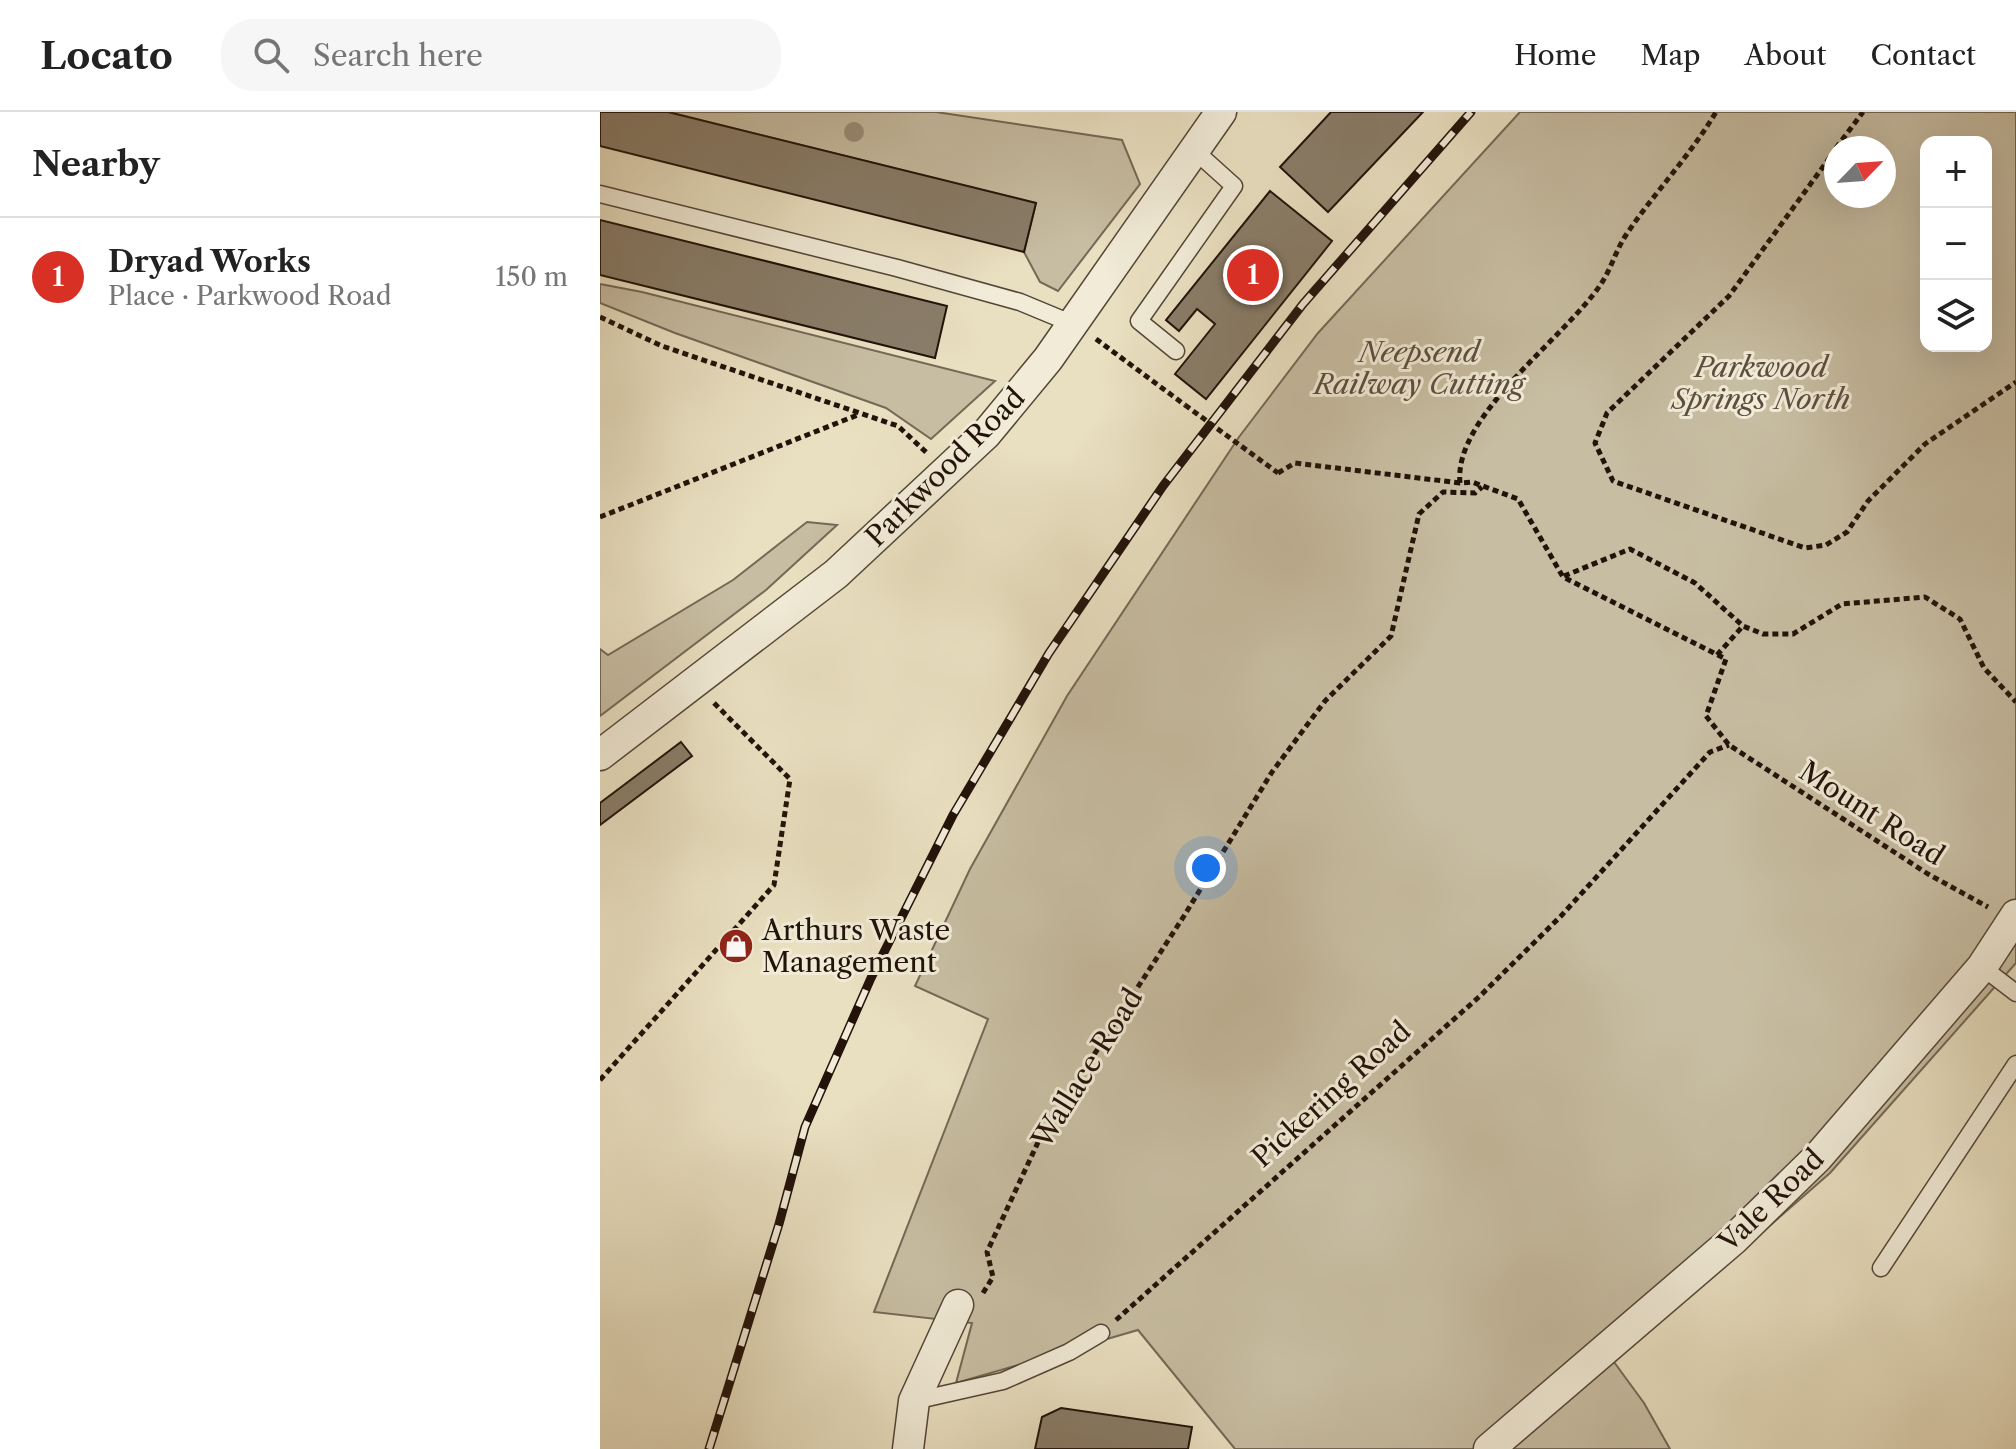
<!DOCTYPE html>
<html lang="en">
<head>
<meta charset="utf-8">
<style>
  :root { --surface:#fff; --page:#f6f6f6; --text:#222; --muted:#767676; --line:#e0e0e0; --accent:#d93025 }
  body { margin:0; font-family:"Libre Caslon Text",serif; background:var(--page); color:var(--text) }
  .controls { position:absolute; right:24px; top:24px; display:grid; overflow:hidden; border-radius:16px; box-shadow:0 8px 32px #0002 }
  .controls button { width:72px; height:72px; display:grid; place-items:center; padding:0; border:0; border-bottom:2px solid var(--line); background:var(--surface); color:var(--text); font:40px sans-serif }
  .compass { position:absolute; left:1224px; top:24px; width:72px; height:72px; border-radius:50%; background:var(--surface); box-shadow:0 8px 32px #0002; rotate:65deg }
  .you { position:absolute; left:606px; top:756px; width:28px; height:28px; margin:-20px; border:6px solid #fff; border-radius:50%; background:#1a73e8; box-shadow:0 0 0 12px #1a73e833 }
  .badge { display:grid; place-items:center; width:52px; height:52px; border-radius:50%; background:var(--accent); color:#fff; font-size:26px; font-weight:700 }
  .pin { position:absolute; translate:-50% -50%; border:4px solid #fff; box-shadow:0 2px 8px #0006 }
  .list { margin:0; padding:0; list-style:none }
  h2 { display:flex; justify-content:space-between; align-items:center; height:104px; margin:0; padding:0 32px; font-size:34px }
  h2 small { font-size:26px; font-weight:400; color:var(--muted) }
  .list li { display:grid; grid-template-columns:52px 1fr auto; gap:24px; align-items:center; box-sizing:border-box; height:120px; padding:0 32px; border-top:2px solid var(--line) }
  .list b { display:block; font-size:30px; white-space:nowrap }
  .list p { margin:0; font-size:26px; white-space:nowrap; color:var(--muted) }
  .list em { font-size:26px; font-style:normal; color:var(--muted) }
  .icon { flex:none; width:44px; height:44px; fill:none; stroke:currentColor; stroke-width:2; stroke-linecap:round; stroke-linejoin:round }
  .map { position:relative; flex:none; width:1416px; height:1337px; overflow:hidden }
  header { display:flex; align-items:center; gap:48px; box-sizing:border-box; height:112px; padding:0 40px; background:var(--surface); border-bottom:2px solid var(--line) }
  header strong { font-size:38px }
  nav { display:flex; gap:44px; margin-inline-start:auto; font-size:28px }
  .search { width:560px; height:72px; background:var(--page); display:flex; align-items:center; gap:20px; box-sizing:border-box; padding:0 28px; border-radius:32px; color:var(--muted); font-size:30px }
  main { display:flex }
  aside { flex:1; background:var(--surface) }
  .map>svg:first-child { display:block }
  .green { fill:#c7bda2; stroke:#746856; stroke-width:2; fill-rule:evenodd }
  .building { fill:#897d69; stroke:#221209; stroke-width:2 }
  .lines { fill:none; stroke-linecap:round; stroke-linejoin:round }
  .lane-casing { stroke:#544637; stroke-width:19 }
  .street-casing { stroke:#544637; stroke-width:33 }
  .path { stroke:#221209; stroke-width:5; stroke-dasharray:6 4; stroke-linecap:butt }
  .lane { stroke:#f1ebd7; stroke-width:16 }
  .street { stroke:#f1ebd7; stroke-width:30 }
  .rail-casing { stroke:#221209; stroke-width:9 }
  .rail { stroke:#f1ebd7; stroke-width:6; stroke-dasharray:18; stroke-linecap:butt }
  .path-bridge { stroke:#221209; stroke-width:5; stroke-dasharray:6 4; stroke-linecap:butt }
  .tree { fill:#9b907a }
  .labels { text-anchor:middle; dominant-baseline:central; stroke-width:6; stroke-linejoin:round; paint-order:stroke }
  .park-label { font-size:28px; font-style:italic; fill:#5c4e3f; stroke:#f1ebd7 }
  .street-label { font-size:28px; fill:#221209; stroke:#f1ebd7 }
  .poi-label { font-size:28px; fill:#221209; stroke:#f1ebd7; text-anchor:start }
</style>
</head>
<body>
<header>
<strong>Locato</strong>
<div class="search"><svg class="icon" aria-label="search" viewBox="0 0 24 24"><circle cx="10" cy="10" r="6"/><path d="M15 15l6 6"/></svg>Search here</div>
<nav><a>Home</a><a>Map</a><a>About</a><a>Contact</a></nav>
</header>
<main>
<aside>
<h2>Nearby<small></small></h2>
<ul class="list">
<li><span class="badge">1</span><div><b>Dryad Works</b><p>Place · Parkwood Road</p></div><em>150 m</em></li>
</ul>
</aside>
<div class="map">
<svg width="1416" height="1337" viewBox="0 0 1416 1337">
  <rect width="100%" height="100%" fill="#e9e0c1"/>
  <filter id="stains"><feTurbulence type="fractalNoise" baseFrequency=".0025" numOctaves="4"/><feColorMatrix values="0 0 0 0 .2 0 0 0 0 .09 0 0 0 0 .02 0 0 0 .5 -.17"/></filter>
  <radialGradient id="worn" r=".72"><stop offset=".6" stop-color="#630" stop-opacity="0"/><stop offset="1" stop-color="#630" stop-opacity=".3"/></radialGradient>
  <g class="green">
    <path d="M68 0H336L522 28 540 72 458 179 440 170 424 140 436 91Z"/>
    <path d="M920 0H1416V851L1230 1061 1014 1250 1044 1291 1070 1337H635L538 1218 356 1271 372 1211 274 1200 388 907 315 874 370 757 467 584 639 325 718 221ZM1326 30H1386V234H1326ZM1236 36H1284V84H1236Z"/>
    <path d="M0 172 42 180 395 269 331 327 286 296 75 221 0 191Z"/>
    <path d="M207 410 237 413 166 478 0 604V537L8 543 133 468Z"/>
  </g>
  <g class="building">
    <path d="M0 0H68L436 91 424 140 0 34Z"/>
    <path d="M731 0H823L728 100 680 55Z"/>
    <path d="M670 79 732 129 606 287 575 262 615 212 597 197 579 219 566 208Z"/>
    <path d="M0 108 347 194 335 246 0 163Z"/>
    <path d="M81 630 92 644 0 713V691Z"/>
    <path d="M461 1296 592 1315 588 1337H435L442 1305Z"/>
  </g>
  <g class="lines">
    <g class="lane-casing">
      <g id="lane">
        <path d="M0 82 297 156 420 190 473 212"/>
        <path d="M576 239 539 209 634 74 594 38"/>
        <path d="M1382 855 1416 881"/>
        <path d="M1281 1156 1416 952"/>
        <path d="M314 1289 403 1269 469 1240 501 1221"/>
      </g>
    </g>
    <g class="street-casing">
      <g id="street">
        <path d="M0 643 236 462 386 322 448 247 621 0"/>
        <path d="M308 1337 314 1289 358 1193"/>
        <path d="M889 1337 1134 1127 1218 1045 1382 855 1416 803"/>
      </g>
    </g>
    <g class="path">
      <path d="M1236 36 1263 0"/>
      <path d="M1236 37 1129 184 1007 301 995 331 1013 369 1205 436 1226 433 1247 420 1268 389 1325 332 1416 270"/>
      <path d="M0 205 62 234 298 314 328 342"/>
      <path d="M496 227 585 293"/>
      <path d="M678 361 695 351 860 371 872 370 918 387 963 465 1126 547 1106 604 1129 633 1328 762 1388 795"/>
      <path d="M860 371C853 304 965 226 1001 172 1011 157 1016 138 1026 123 1054 81 1090 44 1116 0"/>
      <path d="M0 405 260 302"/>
      <path d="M964 464 1030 437 1095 471 1143 514 1163 522H1193L1242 492 1325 485 1360 507 1384 556 1416 590"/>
      <path d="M1117 543 1143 514"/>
      <path d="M0 968 174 773 190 667 113 590"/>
      <path d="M383 1181 393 1165 387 1140 440 1026 584 804 672 660 725 589 791 524 819 402 843 380 875 381 882 375"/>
      <path d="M516 1208 880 884 961 804 1110 640 1129 633"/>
    </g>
    <use href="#lane" class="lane"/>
    <use href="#street" class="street"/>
    <g class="rail-casing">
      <path id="rail" d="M109 1337 179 1112 205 1015 271 866 353 703 449 541 563 374 703 192 871 0"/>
    </g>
    <use href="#rail" class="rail"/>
    <path class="path-bridge" d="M585 293 678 361"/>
  </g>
  <circle class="tree" cx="254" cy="20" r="10"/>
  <defs>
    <g id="shop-disc" transform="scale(1.8)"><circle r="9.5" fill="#8f2418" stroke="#f1ebd7"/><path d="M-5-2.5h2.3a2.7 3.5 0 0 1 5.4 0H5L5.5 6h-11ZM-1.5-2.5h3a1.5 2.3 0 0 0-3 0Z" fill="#fff"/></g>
  </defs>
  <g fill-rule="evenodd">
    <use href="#shop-disc" x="136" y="834"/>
  </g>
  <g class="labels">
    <g class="park-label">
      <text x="819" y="240">Neepsend<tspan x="819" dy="32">Railway Cutting</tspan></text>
      <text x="1161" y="255">Parkwood<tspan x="1161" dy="32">Springs North</tspan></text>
    </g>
    <g class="street-label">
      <text transform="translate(345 355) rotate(-45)">Parkwood Road</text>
      <text transform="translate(1272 701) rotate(33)">Mount Road</text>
      <text transform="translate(487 956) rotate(-58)">Wallace Road</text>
      <text transform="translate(731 982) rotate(-42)">Pickering Road</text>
      <text transform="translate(1171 1088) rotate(-44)">Vale Road</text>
    </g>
    <g class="poi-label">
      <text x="162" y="818">Arthurs Waste<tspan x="162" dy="32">Management</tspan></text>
    </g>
  </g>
  <rect width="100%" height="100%" filter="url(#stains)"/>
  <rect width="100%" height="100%" fill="url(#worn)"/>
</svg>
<div class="controls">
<button>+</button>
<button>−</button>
<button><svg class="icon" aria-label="layers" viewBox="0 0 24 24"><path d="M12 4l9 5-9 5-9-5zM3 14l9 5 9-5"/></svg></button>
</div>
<svg class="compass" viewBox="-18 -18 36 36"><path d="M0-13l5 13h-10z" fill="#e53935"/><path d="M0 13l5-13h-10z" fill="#767676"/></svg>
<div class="you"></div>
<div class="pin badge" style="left:653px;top:163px">1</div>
</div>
</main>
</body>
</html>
